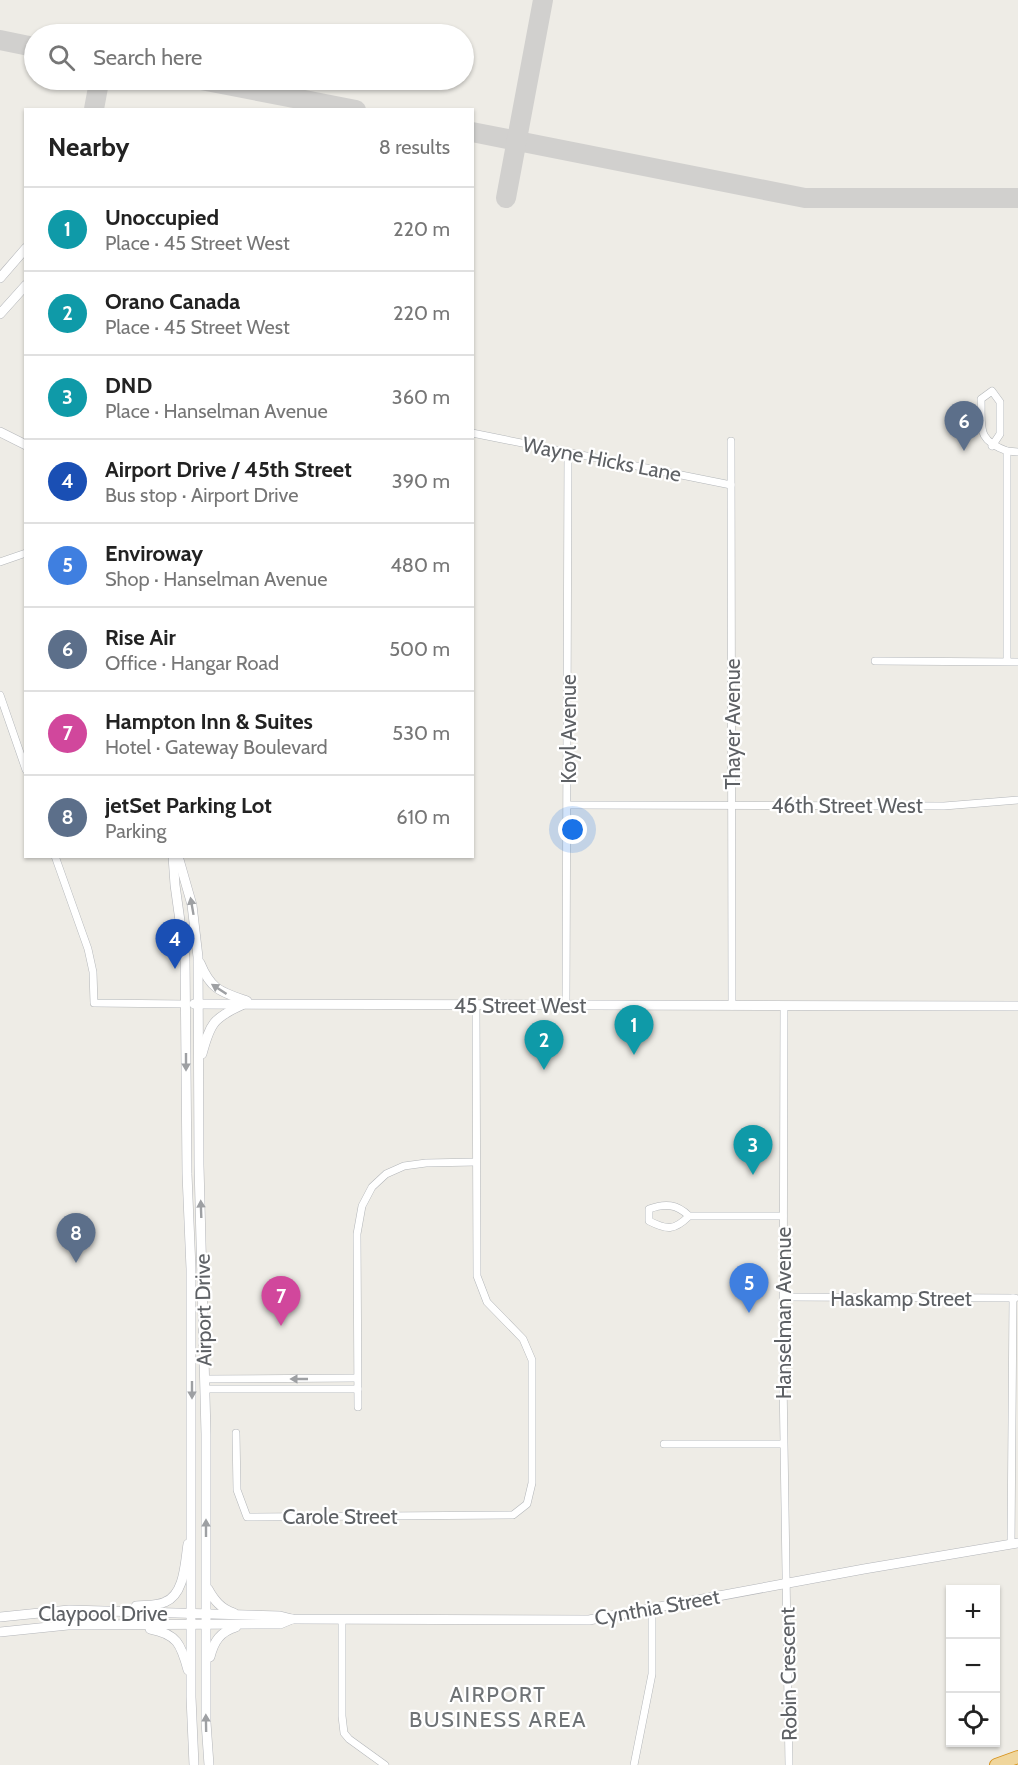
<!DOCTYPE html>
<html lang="en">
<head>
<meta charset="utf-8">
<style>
  :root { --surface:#fff; --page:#f2f2f2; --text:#222; --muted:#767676; --line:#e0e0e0; --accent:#d44a47 }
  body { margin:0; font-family:Cabin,sans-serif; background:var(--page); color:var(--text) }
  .controls { position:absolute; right:18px; bottom:18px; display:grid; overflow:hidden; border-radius:0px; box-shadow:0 2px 4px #0004 }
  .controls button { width:54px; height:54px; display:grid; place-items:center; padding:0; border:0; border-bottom:2px solid var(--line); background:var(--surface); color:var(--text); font:30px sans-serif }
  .you { position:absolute; left:573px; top:830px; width:21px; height:21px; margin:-15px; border:4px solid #fff; border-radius:50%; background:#1a73e8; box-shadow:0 0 0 9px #1a73e833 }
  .badge { display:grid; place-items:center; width:39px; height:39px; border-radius:50%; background:var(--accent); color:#fff; font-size:20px; font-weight:700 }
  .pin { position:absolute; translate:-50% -50px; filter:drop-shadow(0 2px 3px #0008) }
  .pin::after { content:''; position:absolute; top:32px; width:21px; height:18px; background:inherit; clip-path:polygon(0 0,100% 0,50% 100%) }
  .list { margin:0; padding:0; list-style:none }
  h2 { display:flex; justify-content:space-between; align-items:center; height:78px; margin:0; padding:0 24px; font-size:26px }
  h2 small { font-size:20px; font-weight:400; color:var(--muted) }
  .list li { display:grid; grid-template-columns:39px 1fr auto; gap:18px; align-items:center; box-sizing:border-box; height:84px; padding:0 24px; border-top:2px solid var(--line) }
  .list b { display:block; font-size:22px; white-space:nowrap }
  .list p { margin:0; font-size:20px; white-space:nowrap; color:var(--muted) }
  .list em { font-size:20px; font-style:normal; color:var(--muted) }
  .icon { flex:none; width:33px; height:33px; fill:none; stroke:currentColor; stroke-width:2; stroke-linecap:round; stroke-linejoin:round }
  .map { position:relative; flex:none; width:1018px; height:1765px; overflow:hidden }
  .search { position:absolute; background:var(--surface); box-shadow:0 2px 4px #0004; left:24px; top:24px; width:450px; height:66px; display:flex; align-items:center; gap:15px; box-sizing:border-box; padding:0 21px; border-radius:33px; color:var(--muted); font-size:22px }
  .panel { position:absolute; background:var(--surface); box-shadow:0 2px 4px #0004; left:24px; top:108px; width:450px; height:750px; border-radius:0px }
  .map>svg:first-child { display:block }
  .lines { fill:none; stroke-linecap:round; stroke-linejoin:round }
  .taxiway { stroke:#d1d0ce; stroke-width:20 }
  .street-casing { stroke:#b3b6b9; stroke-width:8 }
  .secondary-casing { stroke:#b3b5b9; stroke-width:10 }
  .highway-casing { stroke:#d7931d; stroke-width:14 }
  .street { stroke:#fff; stroke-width:7 }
  .secondary { stroke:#fff; stroke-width:9 }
  .highway { stroke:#f0d69c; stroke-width:12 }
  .oneway { fill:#9ea0a3 }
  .labels { text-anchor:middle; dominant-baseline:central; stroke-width:4.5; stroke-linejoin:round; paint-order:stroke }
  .street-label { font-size:21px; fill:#5e6165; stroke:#fff }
  .neighbourhood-label { font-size:22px; letter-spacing:1.5px; fill:#6f7376; stroke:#fff }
</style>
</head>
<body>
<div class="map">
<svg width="1018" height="1765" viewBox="0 0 1018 1765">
  <rect width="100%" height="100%" fill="#eeece6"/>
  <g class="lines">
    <g class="taxiway">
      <path d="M0 40 34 47"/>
      <path d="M201 80 356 110"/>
      <path d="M94 109 99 82"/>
      <path d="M472 132 805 198H1018"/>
      <path d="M506 198 543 0"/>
    </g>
    <g class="street-casing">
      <g id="street">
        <path d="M472 433 731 485"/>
        <path d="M731 441 732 1006"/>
        <path d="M992 446 1000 434V402L992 391 981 399C982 428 976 440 1007 451V661"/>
        <path d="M1007 451 1018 452"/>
        <path d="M0 562 26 553"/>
        <path d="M875 661 1018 662"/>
        <path d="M0 695 26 770"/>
        <path d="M568 805 944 806 1018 800"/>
        <path d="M55 856 88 949 93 972 94 1003 186 1004"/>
        <path d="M566 1005 568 453"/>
        <path d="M784 1006 783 1379 789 1765"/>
        <path d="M689 1216C674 1231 667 1230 649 1221V1209C665 1203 677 1204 689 1216H783"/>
        <path d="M784 1297 1015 1298"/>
        <path d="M205 1379 357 1378"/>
        <path d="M205 1389H358"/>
        <path d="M358 1407 357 1234 362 1206 372 1187 386 1174 404 1166 426 1163 476 1162"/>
        <path d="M236 1433 237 1490 247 1517 513 1515 527 1504 532 1483V1360L523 1339 487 1302 477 1276 476 1005"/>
        <path d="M664 1444H783"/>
        <path d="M1011 1544 1013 1298"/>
        <path d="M342 1619V1716L344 1733 349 1739 385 1765"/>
        <path d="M634 1765 652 1674V1609"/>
      </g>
    </g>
    <g class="secondary-casing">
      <g id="secondary">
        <path d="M0 278 26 248"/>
        <path d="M0 314 26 285"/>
        <path d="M0 432 26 445"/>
        <path d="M173 856 175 885 185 957 187 1174 191 1269V1697L194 1765"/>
        <path d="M178 856 192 905 198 957 199 1165 206 1434V1722L209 1765"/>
        <path d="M200 963C211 990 221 992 247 1001"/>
        <path d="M194 1004 1018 1006"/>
        <path d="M202 1054C210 1024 213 1018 242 1005"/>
        <path d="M208 1589C214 1600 221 1609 234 1613"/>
        <path d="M136 1606C145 1605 156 1606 165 1602 185 1594 185 1562 188 1544"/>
        <path d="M0 1617 69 1610 280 1616 292 1619 589 1620 864 1569 1018 1543"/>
        <path d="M150 1629C177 1634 181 1644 188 1670"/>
        <path d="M0 1632 68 1625 280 1624 292 1619"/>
        <path d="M210 1657C214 1641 220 1632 236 1627"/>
      </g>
    </g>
    <g class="highway-casing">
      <path id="highway" d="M996 1765 1018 1757"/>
    </g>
    <use href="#street" class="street"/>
    <use href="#secondary" class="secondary"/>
    <use href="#highway" class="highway"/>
  </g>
  <defs><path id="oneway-solid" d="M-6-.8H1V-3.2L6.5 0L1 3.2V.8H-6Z" transform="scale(1.5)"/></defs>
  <g class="oneway">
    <use href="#oneway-solid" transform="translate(192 906) rotate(-100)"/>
    <use href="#oneway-solid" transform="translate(219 989) rotate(-147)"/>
    <use href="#oneway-solid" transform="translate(186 1062) rotate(90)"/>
    <use href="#oneway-solid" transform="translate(201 1209) rotate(-92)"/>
    <use href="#oneway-solid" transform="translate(299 1379) rotate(180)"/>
    <use href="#oneway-solid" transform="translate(192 1390) rotate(90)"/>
    <use href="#oneway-solid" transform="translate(206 1528) rotate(-90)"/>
    <use href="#oneway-solid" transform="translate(206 1723) rotate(-91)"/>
  </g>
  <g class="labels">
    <g class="street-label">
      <text transform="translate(602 459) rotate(11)">Wayne Hicks Lane</text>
      <text transform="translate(732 724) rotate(-90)">Thayer Avenue</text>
      <text transform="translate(568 729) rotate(-90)">Koyl Avenue</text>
      <text x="847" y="805">46th Street West</text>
      <text x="520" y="1005">45 Street West</text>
      <text x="901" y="1298">Haskamp Street</text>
      <text transform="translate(203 1310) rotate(-91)">Airport Drive</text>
      <text transform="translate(783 1313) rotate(-90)">Hanselman Avenue</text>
      <text x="340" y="1516">Carole Street</text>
      <text transform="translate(657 1607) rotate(-10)">Cynthia Street</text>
      <text x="103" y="1613">Claypool Drive</text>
      <text transform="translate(788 1674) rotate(-91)">Robin Crescent</text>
    </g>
    <g class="neighbourhood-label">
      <text x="498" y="1694">AIRPORT<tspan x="498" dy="25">BUSINESS AREA</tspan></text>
    </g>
  </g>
</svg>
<div class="controls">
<button>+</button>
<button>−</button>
<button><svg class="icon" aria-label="locate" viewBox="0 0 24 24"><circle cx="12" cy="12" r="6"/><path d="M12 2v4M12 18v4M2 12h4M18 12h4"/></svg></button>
</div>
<div class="you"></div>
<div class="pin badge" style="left:634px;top:1055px;background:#0f9aa8">1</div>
<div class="pin badge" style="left:544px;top:1070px;background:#0f9aa8">2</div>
<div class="pin badge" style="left:753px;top:1175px;background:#0f9aa8">3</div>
<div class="pin badge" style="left:175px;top:969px;background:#1a4fb4">4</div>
<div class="pin badge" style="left:749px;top:1313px;background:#3f7fe0">5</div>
<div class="pin badge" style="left:964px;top:451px;background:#5c6f8a">6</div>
<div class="pin badge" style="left:281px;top:1326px;background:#d1479c">7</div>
<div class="pin badge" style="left:76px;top:1263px;background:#5c6f8a">8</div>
<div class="search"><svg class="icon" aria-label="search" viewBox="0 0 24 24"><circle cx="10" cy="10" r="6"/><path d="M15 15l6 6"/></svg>Search here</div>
<section class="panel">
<h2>Nearby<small>8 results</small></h2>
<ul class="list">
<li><span class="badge" style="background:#0f9aa8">1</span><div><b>Unoccupied</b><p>Place · 45 Street West</p></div><em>220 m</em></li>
<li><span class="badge" style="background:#0f9aa8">2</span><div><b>Orano Canada</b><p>Place · 45 Street West</p></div><em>220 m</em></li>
<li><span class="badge" style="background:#0f9aa8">3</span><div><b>DND</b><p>Place · Hanselman Avenue</p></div><em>360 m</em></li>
<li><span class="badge" style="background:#1a4fb4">4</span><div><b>Airport Drive / 45th Street</b><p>Bus stop · Airport Drive</p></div><em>390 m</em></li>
<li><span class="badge" style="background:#3f7fe0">5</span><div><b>Enviroway</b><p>Shop · Hanselman Avenue</p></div><em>480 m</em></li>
<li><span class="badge" style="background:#5c6f8a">6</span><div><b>Rise Air</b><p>Office · Hangar Road</p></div><em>500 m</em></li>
<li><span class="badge" style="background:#d1479c">7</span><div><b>Hampton Inn &amp; Suites</b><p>Hotel · Gateway Boulevard</p></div><em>530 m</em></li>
<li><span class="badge" style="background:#5c6f8a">8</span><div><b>jetSet Parking Lot</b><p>Parking</p></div><em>610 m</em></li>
</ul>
</section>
</div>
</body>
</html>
